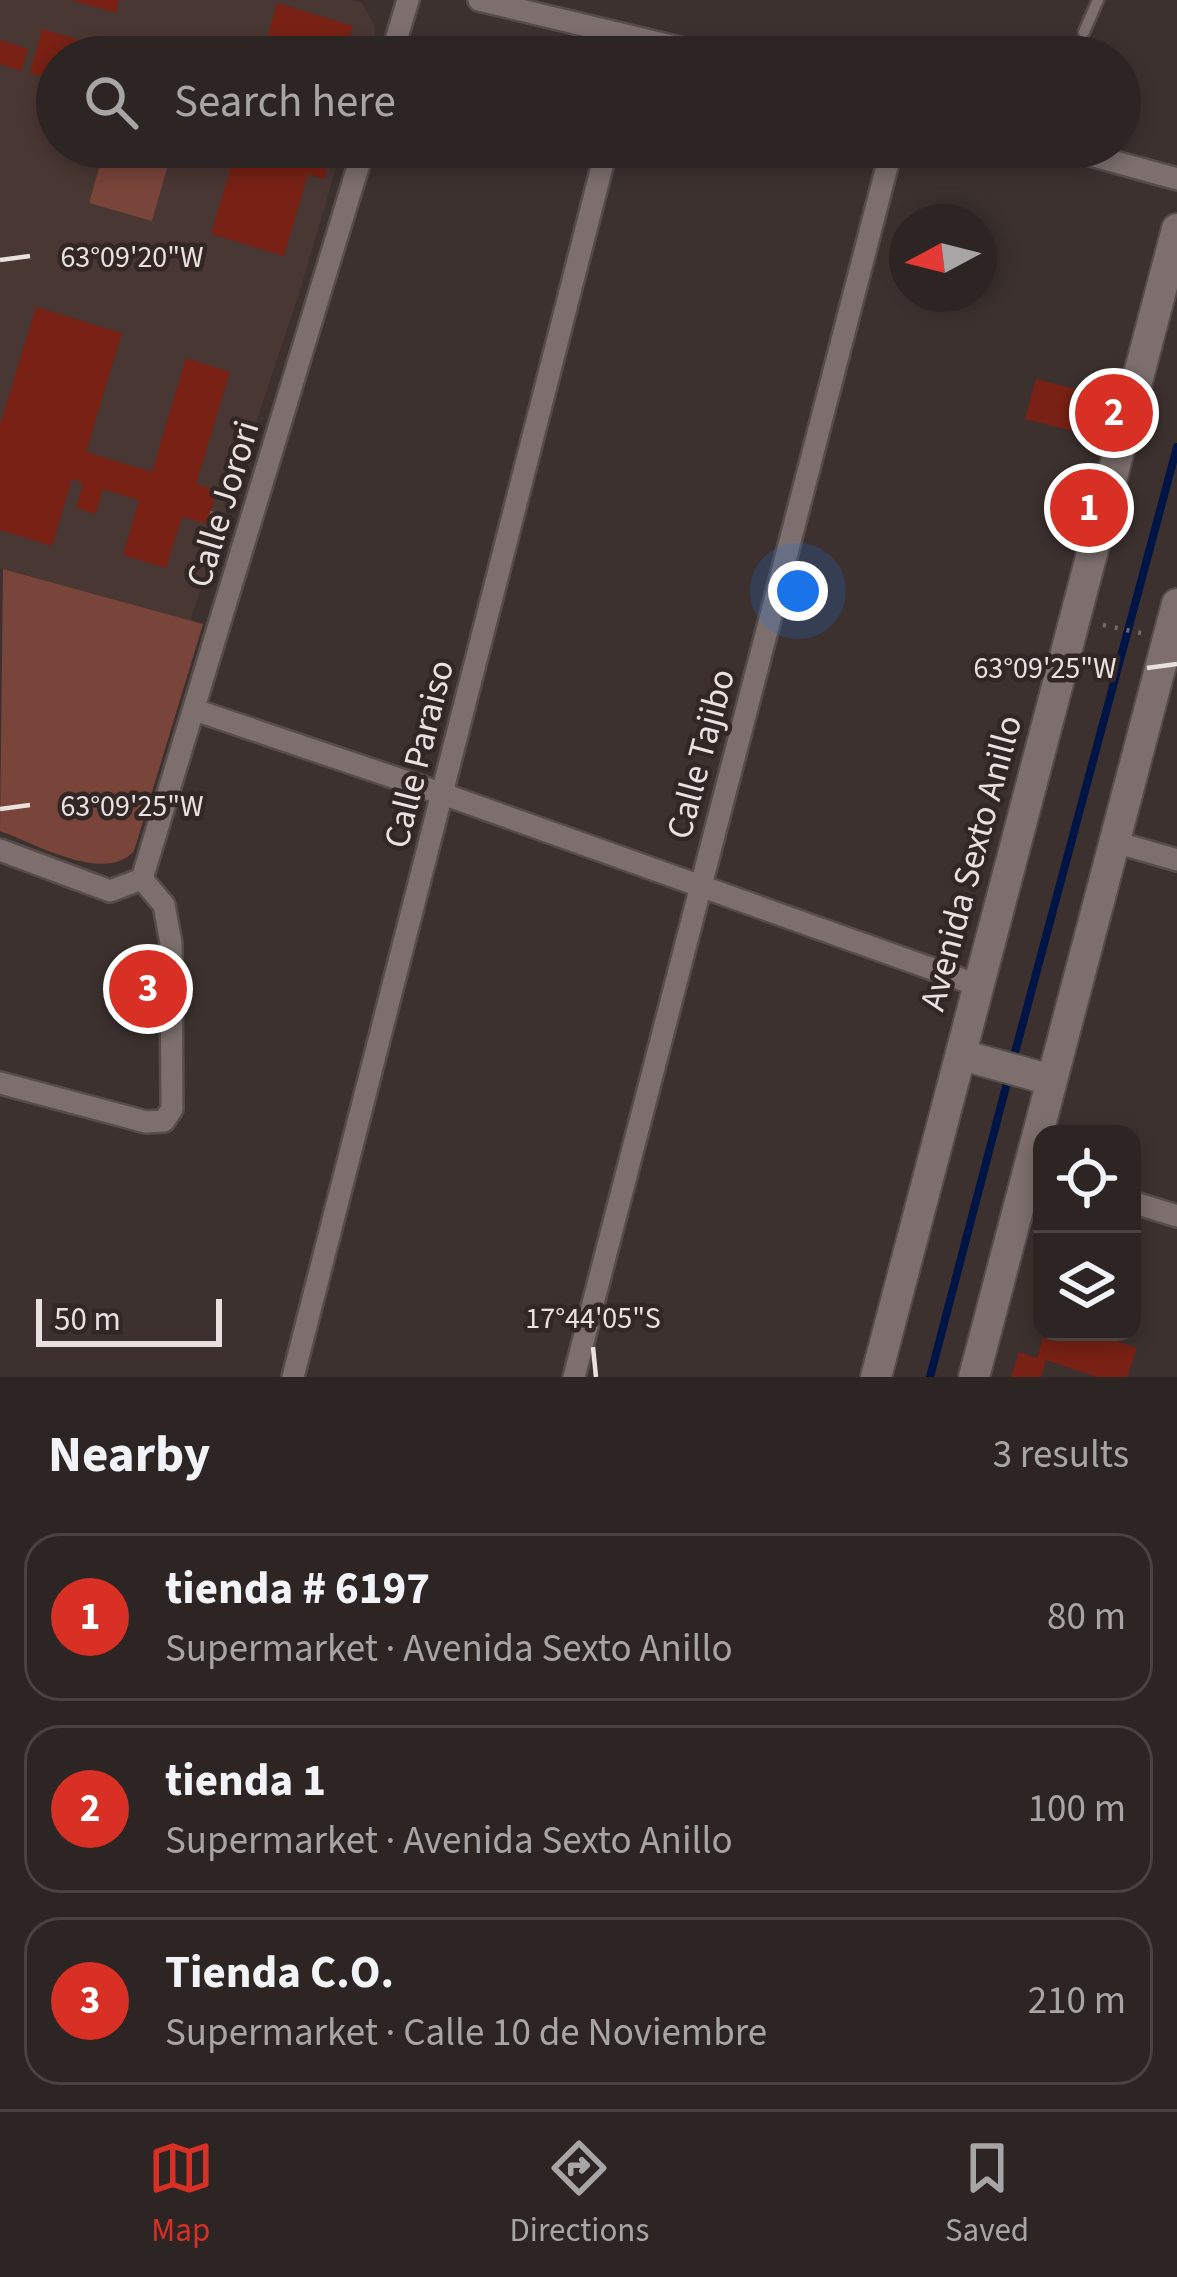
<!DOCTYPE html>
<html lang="en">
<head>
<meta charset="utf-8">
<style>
  :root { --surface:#2d2523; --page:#352d2b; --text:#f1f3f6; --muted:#a7a5a6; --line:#484241; --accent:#d93025 }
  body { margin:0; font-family:"Source Sans 3",sans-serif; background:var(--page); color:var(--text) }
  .controls { position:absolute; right:36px; bottom:36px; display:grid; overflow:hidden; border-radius:24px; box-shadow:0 6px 18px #0003 }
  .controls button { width:108px; height:108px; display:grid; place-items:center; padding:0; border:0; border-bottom:3px solid var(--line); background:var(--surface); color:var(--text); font:60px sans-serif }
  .compass { position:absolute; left:889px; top:204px; width:108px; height:108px; border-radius:50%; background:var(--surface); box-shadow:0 6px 18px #0003; rotate:263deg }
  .scale { position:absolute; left:36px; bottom:30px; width:186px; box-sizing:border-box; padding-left:12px; border:6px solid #e9e1e0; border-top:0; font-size:33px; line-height:42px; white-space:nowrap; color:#e9e1e0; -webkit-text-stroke:9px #322725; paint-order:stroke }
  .you { position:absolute; left:798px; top:591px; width:42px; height:42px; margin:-30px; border:9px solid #fff; border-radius:50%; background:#1a73e8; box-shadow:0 0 0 18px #1a73e833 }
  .badge { display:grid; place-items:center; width:78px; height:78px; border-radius:50%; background:var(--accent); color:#fff; font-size:39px; font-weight:700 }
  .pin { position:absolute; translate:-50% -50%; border:6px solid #fff; box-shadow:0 3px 12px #0006 }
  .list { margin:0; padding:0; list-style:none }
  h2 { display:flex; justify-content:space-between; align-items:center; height:156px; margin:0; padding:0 48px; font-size:51px }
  h2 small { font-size:39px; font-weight:400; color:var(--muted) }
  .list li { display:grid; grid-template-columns:78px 1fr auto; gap:36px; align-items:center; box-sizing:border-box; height:168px; margin:0 24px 24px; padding:0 24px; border:3px solid var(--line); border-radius:36px }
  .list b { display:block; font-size:45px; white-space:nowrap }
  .list p { margin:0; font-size:39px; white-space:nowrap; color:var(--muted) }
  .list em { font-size:39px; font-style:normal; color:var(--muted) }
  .icon { flex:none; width:66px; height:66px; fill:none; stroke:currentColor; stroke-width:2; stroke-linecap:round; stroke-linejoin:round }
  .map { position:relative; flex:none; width:1177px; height:1377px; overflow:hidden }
  .search { position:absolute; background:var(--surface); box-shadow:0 6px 18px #0003; left:36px; right:36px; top:36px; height:132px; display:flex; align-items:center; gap:30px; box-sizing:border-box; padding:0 42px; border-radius:66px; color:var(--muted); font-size:45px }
  .sheet { height:732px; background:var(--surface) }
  nav { display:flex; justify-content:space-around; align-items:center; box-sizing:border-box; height:168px; border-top:3px solid var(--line); background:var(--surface); font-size:33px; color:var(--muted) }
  nav a { display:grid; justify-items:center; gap:6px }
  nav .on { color:var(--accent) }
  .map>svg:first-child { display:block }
  .built { fill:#493733 }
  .green { fill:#79443a }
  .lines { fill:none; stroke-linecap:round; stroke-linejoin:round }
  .stream { stroke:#001445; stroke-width:8 }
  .building { fill:#782114 }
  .lane-casing { stroke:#564d4b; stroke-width:15 }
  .street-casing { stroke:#564d4b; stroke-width:26 }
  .secondary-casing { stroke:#564d4b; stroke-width:34 }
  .path { stroke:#756a69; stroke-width:4.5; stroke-dasharray:3 9; stroke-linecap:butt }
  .lane { stroke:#7c6f6d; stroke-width:10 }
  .street { stroke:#7c6f6d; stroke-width:21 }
  .secondary { stroke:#7c6f6d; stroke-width:30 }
  .ticks { fill:none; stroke:#e9e1e0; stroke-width:4.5 }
  .labels { text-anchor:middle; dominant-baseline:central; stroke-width:9; stroke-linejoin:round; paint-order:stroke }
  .street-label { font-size:36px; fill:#e9e1e0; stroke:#322725 }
  .ticks-label { font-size:30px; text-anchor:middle; fill:#e9e1e0; stroke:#322725; stroke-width:9; stroke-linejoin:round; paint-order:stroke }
</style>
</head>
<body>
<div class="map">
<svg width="1177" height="1377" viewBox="0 0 1177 1377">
  <rect width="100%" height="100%" fill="#3c312f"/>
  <path class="built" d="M0 0H351L361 2 374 24 376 42 371 57H57V147H342L301 287 190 621 0 568Z"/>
  <g class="green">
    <path d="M105 147H173L152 221 89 203Z"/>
    <path d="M3 569 203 624 134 851C105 884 36 844 0 831Z"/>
  </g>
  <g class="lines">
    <g class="stream">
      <path d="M1013 1060 1177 447"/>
      <path d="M930 1377 1009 1075"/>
    </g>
  </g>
  <g class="building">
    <path d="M71 0H119L116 13Z"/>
    <path d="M277 3 353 26 344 57H262Z"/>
    <path d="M42 29 114 50 112 57H57V81L30 73Z"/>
    <path d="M0 40 28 49 21 71 0 64Z"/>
    <path d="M237 147H333L324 179 308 174 284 256 211 234Z"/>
    <path d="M36 307 122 333 86 452 152 472 186 358 230 372 196 484 217 490 207 524 182 517 166 568 123 555 139 500 103 489 96 514 76 508 83 483 72 479 52 546 0 530V425Z"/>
    <path d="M1036 379 1083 391 1073 431 1025 419Z"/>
    <path d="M1045 1332H1089L1137 1348 1127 1377H1097L1046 1360 1041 1377H1011L1019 1352 1037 1358Z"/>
  </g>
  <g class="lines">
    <g class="lane-casing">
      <path id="lane" d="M1084 32 1098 0"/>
    </g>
    <g class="street-casing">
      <g id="street">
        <path d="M479 0 717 57"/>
        <path d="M391 57 408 0"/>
        <path d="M1061 147 1177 179"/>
        <path d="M195 710 443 794 980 986"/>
        <path d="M1115 842 1177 860"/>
        <path d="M0 850 110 891 142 879"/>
        <path d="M142 879 364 147"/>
        <path d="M0 1083 146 1122 164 1121 172 1109 171 943 164 905 142 879"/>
        <path d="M1132 1202 1177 1216"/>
        <path d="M293 1377 607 147"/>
        <path d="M574 1377 892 147"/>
      </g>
    </g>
    <g class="secondary-casing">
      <g id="secondary">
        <path d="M962 1055 1051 1080"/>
        <path d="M876 1377 1177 229"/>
        <path d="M974 1377 1177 604"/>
      </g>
    </g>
    <g class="path">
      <path d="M210 513 228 519"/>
      <path d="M1103 625 1145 634"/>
    </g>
    <use href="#lane" class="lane"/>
    <use href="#street" class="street"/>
    <use href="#secondary" class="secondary"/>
  </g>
  <path class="ticks" d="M0 260 30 256M1147 668 1177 664M0 809 30 805M593 1347 596 1377"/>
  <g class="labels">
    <g class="street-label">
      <text transform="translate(223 504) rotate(-73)">Calle Jorori</text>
      <text transform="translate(419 754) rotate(-76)">Calle Paraiso</text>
      <text transform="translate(701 754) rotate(-75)">Calle Tajibo</text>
      <text transform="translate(971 863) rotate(-75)">Avenida Sexto Anillo</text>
    </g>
  </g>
  <g class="ticks-label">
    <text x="132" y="267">63°09'20"W</text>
    <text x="1045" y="678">63°09'25"W</text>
    <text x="132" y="816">63°09'25"W</text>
    <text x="593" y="1328">17°44'05"S</text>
  </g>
</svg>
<div class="controls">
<button><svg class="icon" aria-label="locate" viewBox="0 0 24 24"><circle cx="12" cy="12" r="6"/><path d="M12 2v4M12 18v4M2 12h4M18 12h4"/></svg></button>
<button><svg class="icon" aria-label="layers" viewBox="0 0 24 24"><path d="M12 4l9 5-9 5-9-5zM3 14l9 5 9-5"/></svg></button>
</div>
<svg class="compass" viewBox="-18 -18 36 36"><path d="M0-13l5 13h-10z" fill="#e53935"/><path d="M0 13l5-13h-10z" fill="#a7a5a6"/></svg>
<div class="scale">50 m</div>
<div class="you"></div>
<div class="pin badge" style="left:1089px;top:508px">1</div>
<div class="pin badge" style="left:1114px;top:413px">2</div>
<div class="pin badge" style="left:148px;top:989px">3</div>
<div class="search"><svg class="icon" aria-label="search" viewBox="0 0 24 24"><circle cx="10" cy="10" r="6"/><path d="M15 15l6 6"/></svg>Search here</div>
</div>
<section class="sheet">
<h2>Nearby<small>3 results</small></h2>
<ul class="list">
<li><span class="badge">1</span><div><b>tienda # 6197</b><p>Supermarket · Avenida Sexto Anillo</p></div><em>80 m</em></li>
<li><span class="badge">2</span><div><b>tienda 1</b><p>Supermarket · Avenida Sexto Anillo</p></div><em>100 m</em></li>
<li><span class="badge">3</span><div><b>Tienda C.O.</b><p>Supermarket · Calle 10 de Noviembre</p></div><em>210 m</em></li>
</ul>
</section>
<nav>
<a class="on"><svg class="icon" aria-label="map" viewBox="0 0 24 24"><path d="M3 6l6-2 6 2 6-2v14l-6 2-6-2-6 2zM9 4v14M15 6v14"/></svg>Map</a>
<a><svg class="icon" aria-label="directions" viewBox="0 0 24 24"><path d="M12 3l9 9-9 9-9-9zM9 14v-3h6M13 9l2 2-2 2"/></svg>Directions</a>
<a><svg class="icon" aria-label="saved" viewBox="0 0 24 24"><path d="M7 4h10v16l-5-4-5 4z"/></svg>Saved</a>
</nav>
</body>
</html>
